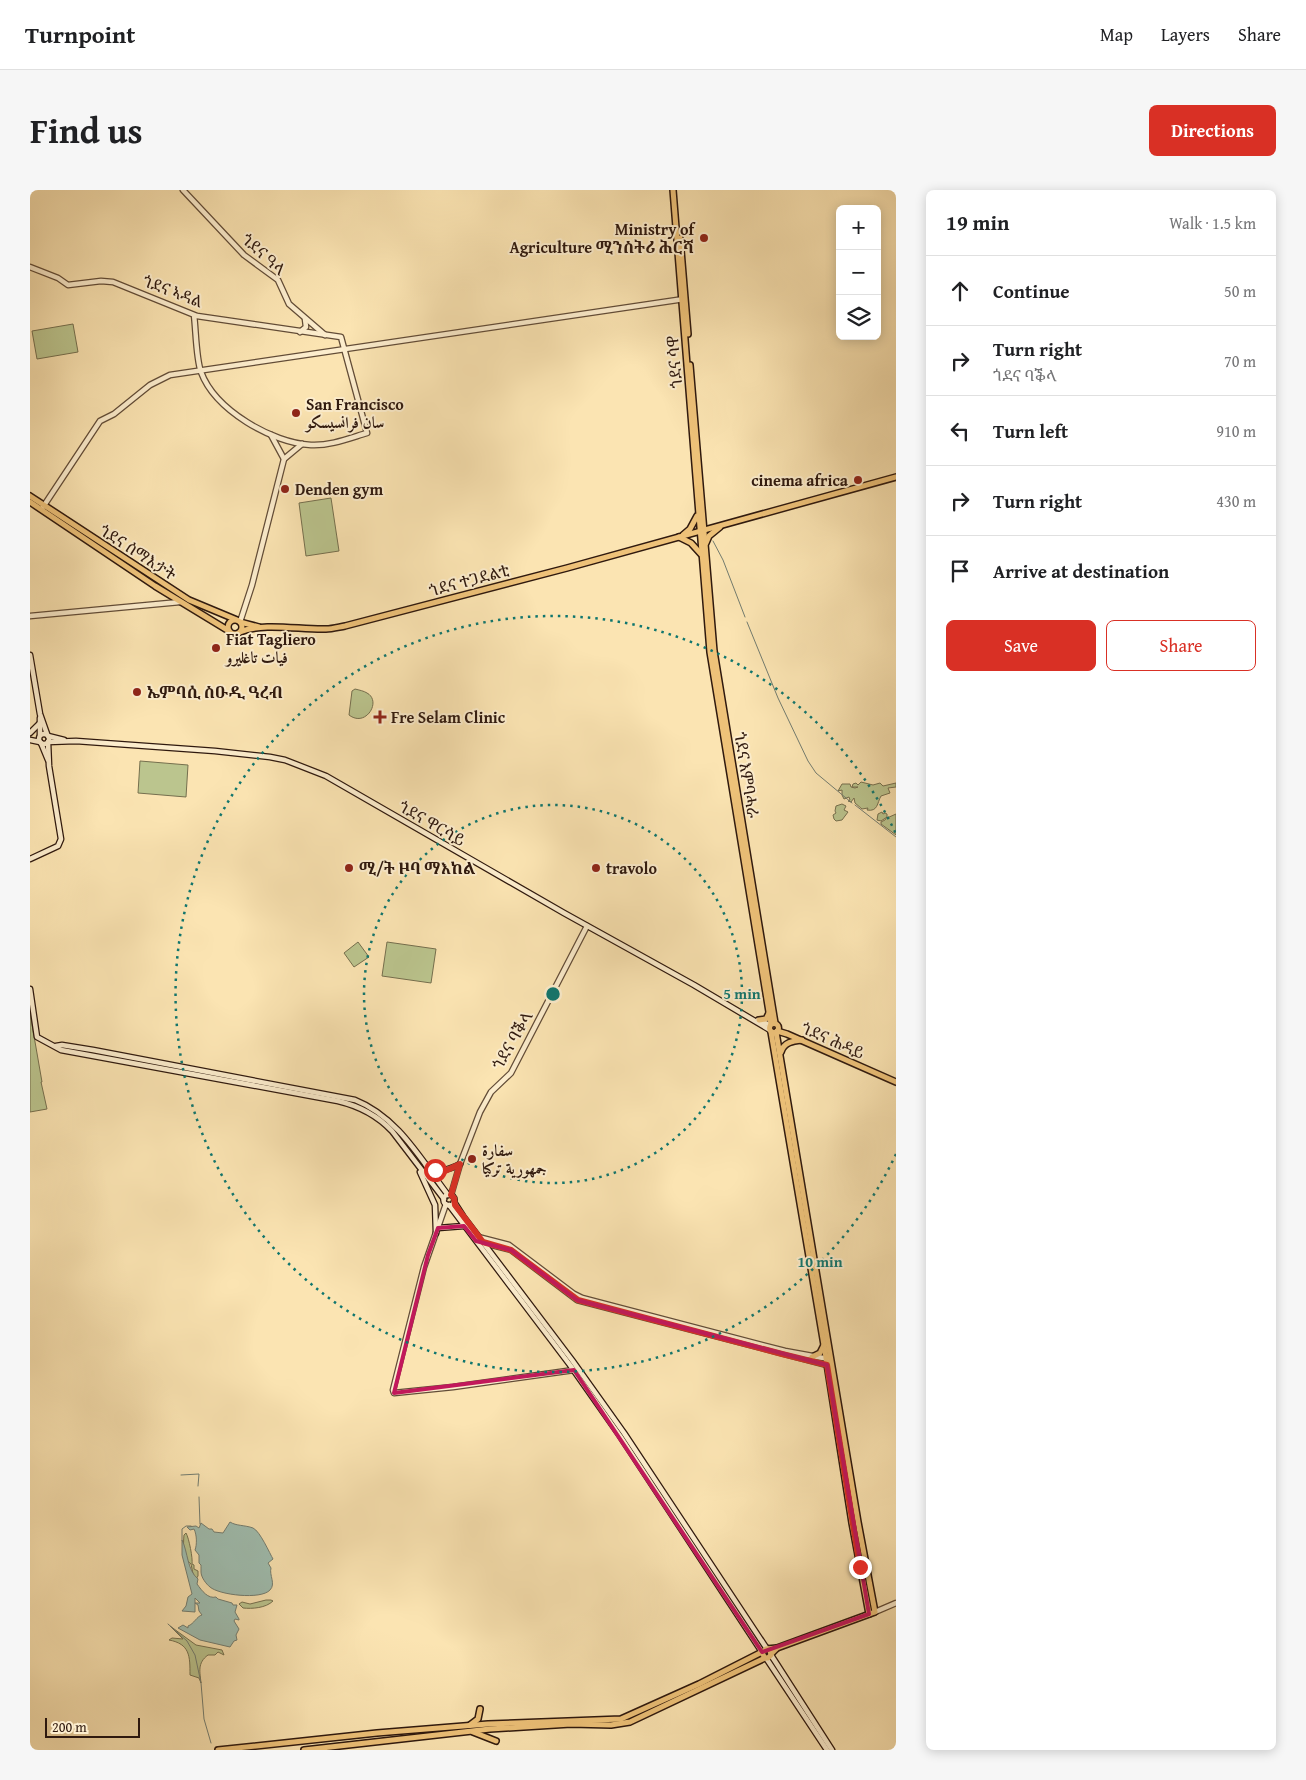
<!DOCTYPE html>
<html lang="en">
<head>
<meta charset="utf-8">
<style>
  :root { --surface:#fff; --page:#f6f6f6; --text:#202124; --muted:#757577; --line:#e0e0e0; --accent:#d93025 }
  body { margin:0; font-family:"Gentium Book Plus",Amiri,"Noto Serif Ethiopic",serif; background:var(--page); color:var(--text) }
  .controls { position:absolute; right:15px; top:15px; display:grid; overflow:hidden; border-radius:8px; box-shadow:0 2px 12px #0003 }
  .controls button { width:45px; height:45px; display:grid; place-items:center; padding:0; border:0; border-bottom:1px solid var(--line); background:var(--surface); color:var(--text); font:25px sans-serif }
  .scale { position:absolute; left:15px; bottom:12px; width:95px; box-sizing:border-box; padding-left:5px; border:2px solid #2f190e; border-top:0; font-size:14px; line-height:18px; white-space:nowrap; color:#2f190e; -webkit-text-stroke:4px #fcedcd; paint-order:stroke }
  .stop { position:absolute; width:15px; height:15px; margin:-11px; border:4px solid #d93025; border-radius:50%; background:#fff }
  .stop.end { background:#d93025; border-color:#fff; box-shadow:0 1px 5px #0008 }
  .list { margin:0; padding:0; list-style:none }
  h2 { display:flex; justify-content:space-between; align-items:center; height:65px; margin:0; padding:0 20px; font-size:21px }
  h2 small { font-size:16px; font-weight:400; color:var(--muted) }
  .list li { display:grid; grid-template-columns:32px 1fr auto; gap:15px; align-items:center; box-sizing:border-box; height:70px; padding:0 20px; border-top:1px solid var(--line) }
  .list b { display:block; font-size:19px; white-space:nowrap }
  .list p { margin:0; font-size:16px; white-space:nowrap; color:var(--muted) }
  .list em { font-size:16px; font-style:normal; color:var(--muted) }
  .actions { display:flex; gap:10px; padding:15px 20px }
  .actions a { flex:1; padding:11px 0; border:1px solid var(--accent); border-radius:8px; text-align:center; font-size:18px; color:var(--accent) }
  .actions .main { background:var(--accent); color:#fff }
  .icon { flex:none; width:28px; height:28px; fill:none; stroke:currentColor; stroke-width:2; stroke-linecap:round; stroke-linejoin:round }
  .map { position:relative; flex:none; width:866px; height:1560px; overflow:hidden; border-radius:8px }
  header { display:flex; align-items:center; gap:30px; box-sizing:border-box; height:70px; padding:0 25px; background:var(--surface); border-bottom:1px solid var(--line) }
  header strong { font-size:24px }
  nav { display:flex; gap:28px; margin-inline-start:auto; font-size:18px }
  .intro { display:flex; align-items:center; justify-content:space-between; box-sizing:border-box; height:120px; padding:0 30px }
  h1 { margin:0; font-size:35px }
  .button { padding:12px 22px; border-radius:8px; background:var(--accent); color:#fff; font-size:18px; font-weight:700 }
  main { display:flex; gap:30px; padding:0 30px }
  aside { flex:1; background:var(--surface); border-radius:8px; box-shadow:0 2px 12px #0003 }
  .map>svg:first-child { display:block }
  .green { fill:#bbc58e; stroke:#756f4e }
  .water { fill:#9fbeb1; stroke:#727c70 }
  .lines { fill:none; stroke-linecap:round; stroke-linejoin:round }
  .stream { stroke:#727c70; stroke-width:1 }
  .tertiary-casing { stroke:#624c37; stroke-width:7 }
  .secondary-casing { stroke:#2f190e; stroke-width:7 }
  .primary-casing { stroke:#2f190e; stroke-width:8 }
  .tertiary { stroke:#fcedcd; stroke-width:4.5 }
  .secondary { stroke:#fcedcd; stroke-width:4.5 }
  .primary { stroke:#eec279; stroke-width:5 }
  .route { stroke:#d93025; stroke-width:6 }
  .marked { fill:none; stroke:#c2185b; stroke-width:4; stroke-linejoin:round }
  .ring { fill:none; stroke:#0f766e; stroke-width:2.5; stroke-dasharray:2.5 5 }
  .poi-dot { fill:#8f2418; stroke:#fcedcd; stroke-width:2 }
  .labels { text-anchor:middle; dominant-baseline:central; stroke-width:4; stroke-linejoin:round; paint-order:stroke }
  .poi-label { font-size:16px; font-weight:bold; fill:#2f190e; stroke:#fcedcd; text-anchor:start }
  .street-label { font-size:16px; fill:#2f190e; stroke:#fcedcd }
  .centre { fill:#0f766e; stroke:#fcedcd; stroke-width:2.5 }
  .ring-label { font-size:15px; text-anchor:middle; font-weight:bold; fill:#0f766e; stroke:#fcedcd; stroke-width:4; stroke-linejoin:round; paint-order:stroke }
</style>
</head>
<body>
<header>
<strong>Turnpoint</strong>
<nav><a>Map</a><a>Layers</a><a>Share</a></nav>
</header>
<div class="intro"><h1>Find us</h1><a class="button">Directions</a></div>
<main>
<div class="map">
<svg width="866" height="1560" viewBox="0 0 866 1560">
  <rect width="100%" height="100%" fill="#fbe4b2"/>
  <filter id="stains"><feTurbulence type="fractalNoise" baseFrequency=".004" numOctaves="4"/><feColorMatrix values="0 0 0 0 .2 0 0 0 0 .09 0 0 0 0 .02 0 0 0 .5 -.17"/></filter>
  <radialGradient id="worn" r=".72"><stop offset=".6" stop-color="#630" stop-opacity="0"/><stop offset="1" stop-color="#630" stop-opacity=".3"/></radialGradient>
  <g class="green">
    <path d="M43 134 48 162 7 169 2 141Z"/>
    <path d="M301 308 309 361 276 366 269 313Z"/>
    <path d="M325 499C329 500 334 501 337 503 352 511 336 538 319 525L322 501Z"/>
    <path d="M110 571 158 575 156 607 108 603Z"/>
    <path d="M831 592 843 595 850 593 853 596 866 593V597L858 598 860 603 851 606C847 613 848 622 837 620L838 618 832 619 825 613 824 608 821 612 818 611 820 610 819 607 814 609 812 605V600L808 601 812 594H820L821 597 825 598 828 597H822L823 594 826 593 828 595Z"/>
    <path d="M812 614 816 616 814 620 818 622 812 630 806 631 804 629 803 625 806 623 805 621 806 616Z"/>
    <path d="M852 622 853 624 855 623 857 624V628L866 624V645L851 634V632L855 630 857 627 851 631 847 630 848 624Z"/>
    <path d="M328 752 339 767 324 777 314 763Z"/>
    <path d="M357 752 406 759 401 793 352 786Z"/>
    <path d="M0 823 12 892H11L17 919 0 922Z"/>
    <path d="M156 1343C159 1348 163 1369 162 1374L164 1375V1379L168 1381V1386L166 1389 163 1384 161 1374C153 1369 153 1355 154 1345Z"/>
    <path d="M236 1410H241L243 1411C236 1418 222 1419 213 1418L209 1414 212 1412 220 1414Z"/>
    <path d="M140 1436 166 1455 192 1460 194 1465 188 1462 185 1465H178C167 1473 170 1482 171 1493L169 1488 160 1485C160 1466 160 1454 139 1450L142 1448 153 1449Z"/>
  </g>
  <g class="water">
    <path d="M200 1332C206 1336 215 1335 223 1338 230 1341 240 1364 243 1369L238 1373 241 1378C239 1385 246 1394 240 1400 231 1410 189 1405 180 1397 176 1394 171 1387 171 1382 171 1379 171 1377 171 1375L169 1373V1365L165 1360C167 1355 167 1345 164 1339L160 1340 157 1337 166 1336 169 1338 171 1333 179 1339H182L184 1342 193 1343Z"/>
    <path d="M152 1350C158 1362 157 1380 168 1389L167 1394C172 1401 178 1409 186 1407L188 1409 202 1413 203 1415H207L205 1422 209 1429V1430L205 1429 204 1431 209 1439 206 1445 207 1450 204 1451 200 1457 170 1450 148 1438 153 1435 158 1438V1436C164 1434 167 1426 172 1425L169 1421 168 1415 165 1413H170L165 1408V1422L152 1421 156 1416 158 1407 162 1404 152 1365Z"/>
  </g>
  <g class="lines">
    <g class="stream">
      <path d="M683 351 693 370 715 427"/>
      <path d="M717 432 748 508 778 571 786 583 822 613"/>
      <path d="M825 615 866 647"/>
      <path d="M151 1285 169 1284 168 1296"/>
      <path d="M169 1307 170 1334"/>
      <path d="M152 1350V1339L156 1336H161"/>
      <path d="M138 1434 157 1451 165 1465 171 1493 174 1529 181 1553"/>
    </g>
    <g class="tertiary-casing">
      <g id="tertiary">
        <path d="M153 0 214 65 248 90 259 114 295 145"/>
        <path d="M0 77 28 88 38 95 71 91 83 92 167 126 311 147 337 243C320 248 300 256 281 255 242 253 185 220 171 182 166 168 166 141 164 125"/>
        <path d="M270 142 276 137 275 129"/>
        <path d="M254 269 272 254"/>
        <path d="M13 317 70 231 84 224 120 195 140 185 654 109"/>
        <path d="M0 426 150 412"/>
        <path d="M210 432 222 395 254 269 241 245"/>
        <path d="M421 1005 430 974 450 922 461 902 481 883 557 736"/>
        <path d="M416 1014 394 1077 363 1200 364 1203 423 1197 544 1180"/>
        <path d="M448 1047 479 1055 544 1104 552 1108 755 1161 799 1169"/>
        <path d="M450 1052 481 1060 547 1110 797 1175"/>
        <path d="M845 1422 866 1413"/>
      </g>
    </g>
    <g class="secondary-casing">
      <g id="secondary">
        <path d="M0 465 10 524 17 544"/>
        <path d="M10 528V545"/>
        <path d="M0 543 10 533"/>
        <circle cx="14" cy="549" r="5"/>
        <path d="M18 546 34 550"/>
        <path d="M0 550 10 552"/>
        <path d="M18 552 46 551 185 561 240 567 255 570 296 586 534 723 664 795 740 840"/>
        <path d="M11 553 18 570"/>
        <path d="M0 669 28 656 31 649 19 576 18 552"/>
        <path d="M0 799 7 847 31 860 308 911C329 916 347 925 362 941L414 1009"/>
        <path d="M728 830 740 835"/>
        <path d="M26 856 32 855 63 860 325 910C368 927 391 970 418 1005"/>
        <path d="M396 975C409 982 417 981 430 974"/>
        <path d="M390 982 405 1015 406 1043"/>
        <circle cx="419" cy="1010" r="5.5"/>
        <path d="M424 1012 433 1026 542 1170 594 1243 737 1459"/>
        <path d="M419 1015 540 1175 590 1246 732 1462"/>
        <path d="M408 1038 434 1036"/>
        <path d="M741 1465 802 1560"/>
        <path d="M736 1468 797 1560"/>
      </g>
    </g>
    <g class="primary-casing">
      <g id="primary">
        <path d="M643 0 680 462 741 834"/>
        <path d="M650 48 658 144"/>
        <path d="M660 175 684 461 745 833"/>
        <path d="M0 306 159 410 207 430"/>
        <path d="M0 312 125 396 199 441"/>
        <path d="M653 345 660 339 667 326"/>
        <path d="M649 347 661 353 671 364"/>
        <path d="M676 353 679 346 690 337"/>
        <circle cx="205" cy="437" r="7"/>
        <path d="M210 432 229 437"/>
        <path d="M210 442C233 432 271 440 296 439 302 439 309 437 315 436L537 378 866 287"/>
        <path d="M729 830 736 829 739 823"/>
        <circle cx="744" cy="838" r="4.5"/>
        <path d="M747 841 757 844 866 892"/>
        <path d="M741 842 794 1155 822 1333 839 1424"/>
        <path d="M746 842 828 1332 845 1422 747 1458"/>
        <path d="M751 862C754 852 763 851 772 850"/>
        <path d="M782 1167 790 1163 794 1155"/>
        <path d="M738 1459 740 1461 741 1465 738 1468H735L732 1463 736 1459 747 1458 741 1464"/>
        <path d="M440 1535 448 1529 450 1519"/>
        <path d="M443 1542 466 1551"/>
        <path d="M188 1560 347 1543 458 1534 591 1529 669 1494 732 1462"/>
        <path d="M274 1560 460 1539 541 1534 581 1535 600 1532 735 1468"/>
      </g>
    </g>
    <use href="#tertiary" class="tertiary"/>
    <use href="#secondary" class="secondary"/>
    <use href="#primary" class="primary"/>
  </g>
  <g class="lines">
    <path class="route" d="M405 980 415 981 430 974 421 1005 424 1008 425 1015 453 1052 481 1060 548 1110 752 1164 797 1175 830 1377"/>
  </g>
  <path class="marked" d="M434 1036 446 1051 481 1060 547 1110 797 1175 839 1424 732 1462 544 1180 364 1203 398 1065 408 1038Z"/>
  <g class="ring">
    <circle cx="523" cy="804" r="189"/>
    <path d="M866 964A378 378 0 1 1 866 644"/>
  </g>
  <g class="poi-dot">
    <circle cx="674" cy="48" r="5"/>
    <circle cx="266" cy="223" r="5"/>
    <circle cx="828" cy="290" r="5"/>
    <circle cx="255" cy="299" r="5"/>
    <circle cx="186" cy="458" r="5"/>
    <circle cx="107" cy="502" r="5"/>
    <path d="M347.5 519.5h5v5h5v5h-5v5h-5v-5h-5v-5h5z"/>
    <circle cx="319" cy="678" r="5"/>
    <circle cx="566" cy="678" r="5"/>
    <circle cx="442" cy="969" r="5"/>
  </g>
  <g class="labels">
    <g class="poi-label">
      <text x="664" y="39" text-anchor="end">Ministry of<tspan x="664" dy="18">Agriculture ሚንስትሪ ሕርሻ</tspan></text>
      <text x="276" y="214">San Francisco<tspan x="276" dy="18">سان فرانسيسكو</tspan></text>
      <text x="818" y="290" text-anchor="end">cinema africa</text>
      <text x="265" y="299">Denden gym</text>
      <text x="196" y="449">Fiat Tagliero<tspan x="196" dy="18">فيات تاغليرو</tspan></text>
      <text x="117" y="502">ኤምባሲ ስዑዲ ዓረብ</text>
      <text x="361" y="527">Fre Selam Clinic</text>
      <text x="329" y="678">ሚ/ት ዞባ ማእከል</text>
      <text x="576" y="678">travolo</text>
      <text x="452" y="960">سفارة<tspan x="452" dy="18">جمهورية تركيا</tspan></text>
    </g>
    <g class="street-label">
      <text transform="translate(234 64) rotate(42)">ጎደና ዓላ</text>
      <text transform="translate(143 101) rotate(21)">ጎደና ኣዳል</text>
      <text transform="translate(644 172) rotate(-95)">ጎደና ሳዋ</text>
      <text transform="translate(108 362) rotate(33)">ጎደና ሰማእታት</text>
      <text transform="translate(439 390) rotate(-15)">ጎደና ተጋደልቲ</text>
      <text transform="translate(717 585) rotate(81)">ጎደና እምባሓራ</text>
      <text transform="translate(402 633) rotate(30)">ጎደና ዋርሳይ</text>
      <text transform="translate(482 850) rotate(-60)">ጎደና ባቕላ</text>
      <text transform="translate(803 850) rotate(24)">ጎደና ሕዳይ</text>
    </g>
  </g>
  <circle cx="523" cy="804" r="8" class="centre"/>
  <g class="ring-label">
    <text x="712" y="809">5 min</text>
    <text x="790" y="1077">10 min</text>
  </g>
  <rect width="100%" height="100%" filter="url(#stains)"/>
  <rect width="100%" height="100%" fill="url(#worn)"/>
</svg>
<div class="controls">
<button>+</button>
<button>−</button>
<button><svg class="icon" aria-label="layers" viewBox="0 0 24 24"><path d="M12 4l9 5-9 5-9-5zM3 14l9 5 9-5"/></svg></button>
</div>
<div class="scale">200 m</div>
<div class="stop" style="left:405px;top:980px"></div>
<div class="stop end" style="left:830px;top:1377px"></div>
</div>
<aside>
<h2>19 min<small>Walk · 1.5 km</small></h2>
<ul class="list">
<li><svg class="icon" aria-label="ahead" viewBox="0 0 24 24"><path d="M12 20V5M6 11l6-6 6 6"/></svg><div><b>Continue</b></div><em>50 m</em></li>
<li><svg class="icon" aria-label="right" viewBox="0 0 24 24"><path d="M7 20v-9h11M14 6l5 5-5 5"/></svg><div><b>Turn right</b><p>ጎደና ባቕላ</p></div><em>70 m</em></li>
<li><svg class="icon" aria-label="left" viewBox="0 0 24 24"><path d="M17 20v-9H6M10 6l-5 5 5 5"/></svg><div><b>Turn left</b></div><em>910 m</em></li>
<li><svg class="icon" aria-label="right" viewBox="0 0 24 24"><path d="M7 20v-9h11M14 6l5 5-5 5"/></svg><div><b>Turn right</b></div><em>430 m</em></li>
<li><svg class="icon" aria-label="arrive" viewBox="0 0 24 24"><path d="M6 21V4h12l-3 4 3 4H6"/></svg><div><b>Arrive at destination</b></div></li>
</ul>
<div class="actions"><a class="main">Save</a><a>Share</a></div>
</aside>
</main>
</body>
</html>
